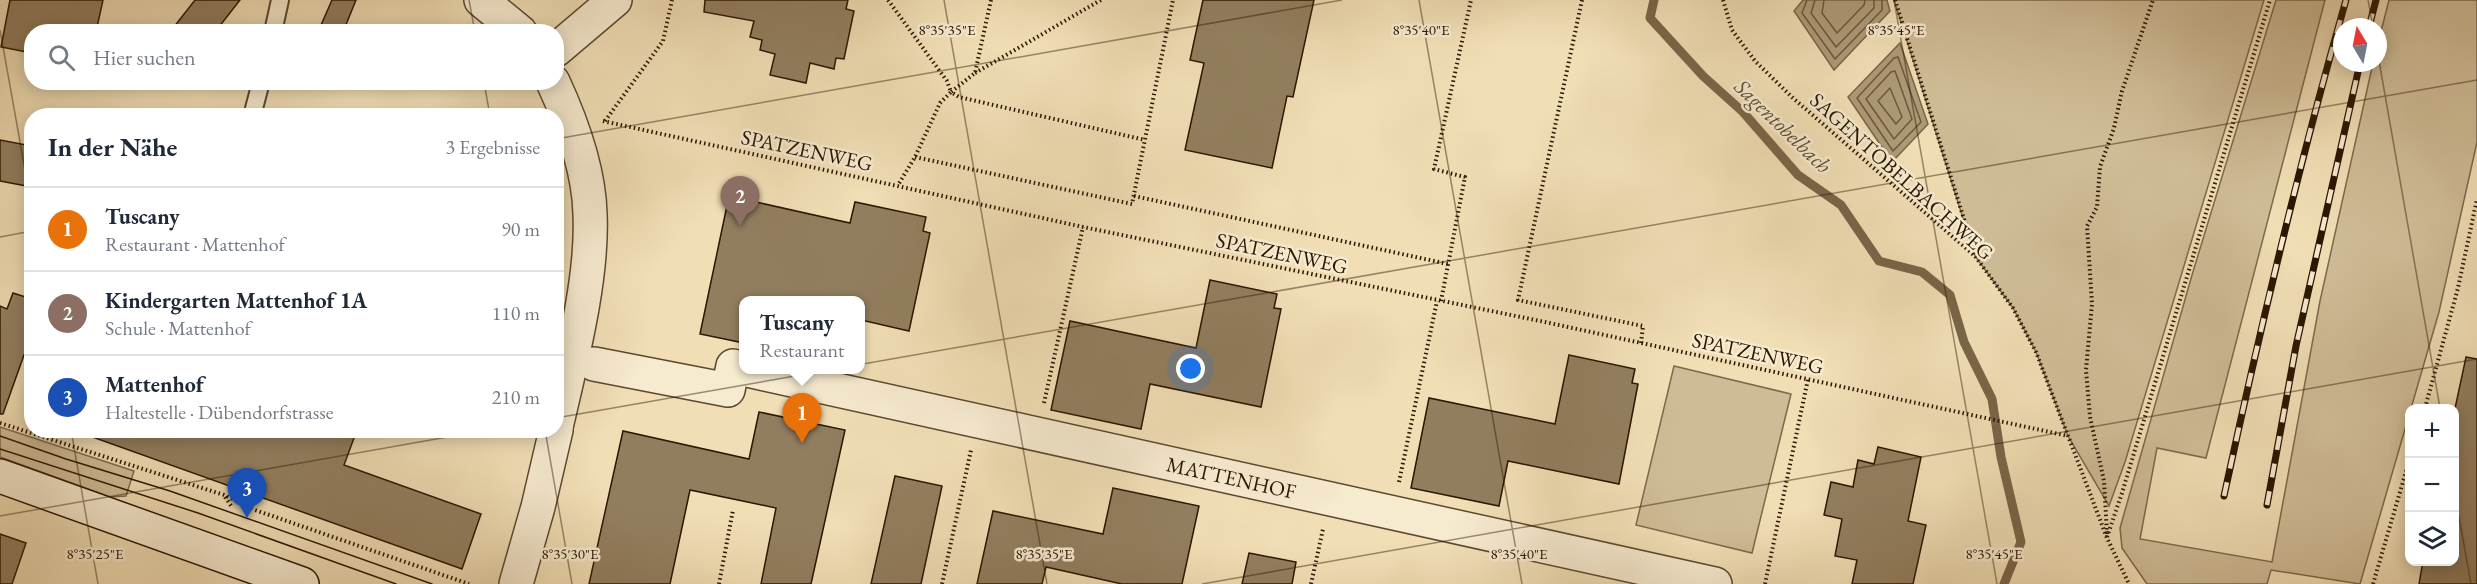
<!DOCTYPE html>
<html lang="de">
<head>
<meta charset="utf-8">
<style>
  :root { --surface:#fff; --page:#f2f2f3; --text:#1f2937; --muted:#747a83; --line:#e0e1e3; --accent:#7c3aed }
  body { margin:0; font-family:"EB Garamond",serif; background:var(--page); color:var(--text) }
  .controls { position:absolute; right:18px; bottom:18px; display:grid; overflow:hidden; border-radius:12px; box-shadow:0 3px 15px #0003 }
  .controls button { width:54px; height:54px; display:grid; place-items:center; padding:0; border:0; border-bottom:2px solid var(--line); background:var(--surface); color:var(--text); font:30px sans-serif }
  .compass { position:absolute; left:2333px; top:18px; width:54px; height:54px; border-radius:50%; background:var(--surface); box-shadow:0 3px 15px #0003; rotate:350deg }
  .you { position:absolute; left:1191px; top:369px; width:21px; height:21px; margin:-15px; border:4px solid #fff; border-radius:50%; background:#1a73e8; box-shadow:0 0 0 9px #1a73e833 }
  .badge { display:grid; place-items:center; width:39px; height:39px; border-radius:50%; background:var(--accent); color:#fff; font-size:20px; font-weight:700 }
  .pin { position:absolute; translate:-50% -50px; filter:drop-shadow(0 2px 3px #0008) }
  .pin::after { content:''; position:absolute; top:32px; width:21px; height:18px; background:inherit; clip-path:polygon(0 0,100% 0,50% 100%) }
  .popup { position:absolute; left:739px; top:296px; width:126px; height:78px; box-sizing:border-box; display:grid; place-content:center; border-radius:12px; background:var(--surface); filter:drop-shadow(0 2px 4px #0005); font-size:20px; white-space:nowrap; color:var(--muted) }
  .popup b { font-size:22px; color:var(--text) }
  .popup::after { content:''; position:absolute; left:50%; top:100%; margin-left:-12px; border:12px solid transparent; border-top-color:var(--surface) }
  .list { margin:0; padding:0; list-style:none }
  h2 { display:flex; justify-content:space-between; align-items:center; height:78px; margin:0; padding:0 24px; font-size:26px }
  h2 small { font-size:20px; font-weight:400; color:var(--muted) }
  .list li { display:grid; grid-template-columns:39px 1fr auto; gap:18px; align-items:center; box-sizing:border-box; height:84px; padding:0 24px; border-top:2px solid var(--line) }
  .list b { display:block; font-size:22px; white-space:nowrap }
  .list p { margin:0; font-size:20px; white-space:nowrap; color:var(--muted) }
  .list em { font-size:20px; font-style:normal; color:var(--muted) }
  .icon { flex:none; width:33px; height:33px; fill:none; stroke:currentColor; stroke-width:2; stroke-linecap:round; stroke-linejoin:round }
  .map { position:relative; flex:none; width:2477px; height:584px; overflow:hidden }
  .search { position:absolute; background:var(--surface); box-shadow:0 3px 15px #0003; left:24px; top:24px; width:540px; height:66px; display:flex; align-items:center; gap:15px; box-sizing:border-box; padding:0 21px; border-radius:24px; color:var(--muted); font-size:22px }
  .panel { position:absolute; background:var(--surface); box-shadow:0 3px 15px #0003; left:24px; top:108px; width:540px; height:330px; border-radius:24px }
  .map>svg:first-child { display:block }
  .green { fill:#cfbc96; stroke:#7d694c; stroke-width:1.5 }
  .water { fill:#ae9a78; stroke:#7a6548; stroke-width:1.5 }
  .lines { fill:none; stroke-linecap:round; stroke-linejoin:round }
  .shore { stroke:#6c583c; stroke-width:1.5 }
  .stream { stroke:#7a6548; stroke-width:9 }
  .building { fill:#927e5f; stroke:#2b1601; stroke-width:1.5 }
  .lane-casing { stroke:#5c482e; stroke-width:20 }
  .street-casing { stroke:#5c482e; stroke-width:36 }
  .secondary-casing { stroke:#2b1601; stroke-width:36 }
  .path { stroke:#2b1601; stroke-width:4; stroke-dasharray:1.5 3; stroke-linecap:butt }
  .lane { stroke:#f6eacf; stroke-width:16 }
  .street { stroke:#f6eacf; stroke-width:33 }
  .secondary { stroke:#f6eacf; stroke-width:33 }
  .tram { stroke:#2b1601; stroke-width:1.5 }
  .rail-casing { stroke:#2b1601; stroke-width:7 }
  .rail { stroke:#f6eacf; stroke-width:4.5; stroke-dasharray:14; stroke-linecap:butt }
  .ticks { fill:none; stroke:#2b1601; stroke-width:1.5; stroke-opacity:0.45 }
  .labels { text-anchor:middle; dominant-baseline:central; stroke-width:5; stroke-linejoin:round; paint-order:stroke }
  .street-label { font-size:21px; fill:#2b1601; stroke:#f6eacf }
  .water-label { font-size:22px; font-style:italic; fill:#5f4b31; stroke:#f6eacf }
  .ticks-label { font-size:15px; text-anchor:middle; fill:#2b1601; stroke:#f6eacf; stroke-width:5; stroke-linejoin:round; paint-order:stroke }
</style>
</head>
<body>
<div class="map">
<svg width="2477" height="584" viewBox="0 0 2477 584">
  <rect width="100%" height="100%" fill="#f1deb5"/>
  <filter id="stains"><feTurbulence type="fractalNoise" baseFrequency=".00333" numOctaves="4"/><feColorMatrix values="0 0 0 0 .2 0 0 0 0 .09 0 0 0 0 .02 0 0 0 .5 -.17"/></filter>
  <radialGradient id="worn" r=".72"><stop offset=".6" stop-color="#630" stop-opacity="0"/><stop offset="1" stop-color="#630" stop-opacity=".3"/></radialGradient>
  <g class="green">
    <path d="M1894 0H2264L2125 462 2109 506 2068 436 2036 352 2013 308 1975 256Z"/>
    <path d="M2276 0H2325L2206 458 2157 448 2140 539 2272 562 2320 301 2373 63H2378V43L2389 0H2477V142L2439 312 2360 584 2271 570 2267 584H2147L2122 548 2120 528 2192 275Z"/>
    <path d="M1674 366 1791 394 1752 553 1636 525Z"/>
    <path d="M0 427 134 471 126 496 110 497 0 457Z"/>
  </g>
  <g class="water">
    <path d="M1803 0H1887L1890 11 1834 70 1794 11Z"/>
    <path d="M1900 43 1928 124 1892 162 1848 97Z"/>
  </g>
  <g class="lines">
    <g class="shore">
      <path d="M1807 0 1802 13 1835 59 1882 10V0"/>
      <path d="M1815 0 1811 13 1836 47 1874 8V0"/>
      <path d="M1824 0 1822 13 1837 33 1864 5 1865 0"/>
      <path d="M1898 57 1921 122 1893 151 1857 98 1894 58Z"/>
      <path d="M1895 71 1912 119 1894 139 1866 99 1891 72Z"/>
      <path d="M1890 88 1902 117 1896 124 1878 101Z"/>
    </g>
    <path class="stream" d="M1654 0 1650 18 1703 76 1743 112 1798 175 1841 205 1879 261 1922 272 1950 295 1964 342 1992 399 2001 457 2021 542 2004 584"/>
  </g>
  <g class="building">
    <path d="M10 0H103L96 32H32V53L1 47Z"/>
    <path d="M195 0H240L215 32H170Z"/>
    <path d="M332 0H356L343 32H318Z"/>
    <path d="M705 0H848L846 9 854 11 844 59 836 58 834 69 810 63 806 83 770 75 775 54 760 50 762 40 750 37 754 21 704 12Z"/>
    <path d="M1203 0H1314L1293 97 1287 96 1272 168 1185 150 1204 63 1190 60Z"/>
    <path d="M0 140 32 146V187L0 181Z"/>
    <path d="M729 196 850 223 855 202 926 217 923 231 930 233 909 331 861 320V300H744V343L700 334Z"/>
    <path d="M1210 280 1277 294 1274 308 1281 309 1261 407 1150 384 1141 429 1051 410 1070 321 1196 348Z"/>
    <path d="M13 293 32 299V357L24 355 3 414H0V306L7 309Z"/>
    <path d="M1569 355 1635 369 1632 383 1638 384 1619 484 1508 461 1499 506 1411 488 1429 398 1555 424Z"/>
    <path d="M2466 357 2477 359V584H2419L2423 561H2454V413Z"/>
    <path d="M759 412 845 430 811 584H761L776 508 690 490 670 584H589L623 431 749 459Z"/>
    <path d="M84 430H357L344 465 481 514 462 569 84 434Z"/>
    <path d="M1878 447 1921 457 1908 521 1926 525 1913 584H1852L1857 560 1835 556 1842 519 1824 515 1831 482 1853 487 1858 460 1874 464Z"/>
    <path d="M895 476 942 486 921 584H871Z"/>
    <path d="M1113 488 1199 506 1182 584H1122L1046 567 1042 584H977L993 511 1103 534Z"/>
    <path d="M0 534 26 543 12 584H0Z"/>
    <path d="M1249 553 1296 562 1292 584H1242Z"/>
  </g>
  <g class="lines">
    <g class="lane-casing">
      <g id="lane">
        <path d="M273 32 280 0"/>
        <path d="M252 116 261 82"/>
      </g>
    </g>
    <g class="street-casing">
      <g id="street">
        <path d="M481 0 520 32"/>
        <path d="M556 50 615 0"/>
        <path d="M553 82C572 123 589 169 590 214 593 279 571 362 556 427"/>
        <path d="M594 364 728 390 733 366 744 369"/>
        <path id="s1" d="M747 370 1715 584"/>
        <path d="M516 584 538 507 556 430"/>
      </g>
    </g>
    <g class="secondary-casing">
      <path id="secondary" d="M0 476 302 584"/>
    </g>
    <g class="path">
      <path d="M888 0 947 81 951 92 940 103 915 157 898 185"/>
      <path d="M991 0 975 73 951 92 959 97 1145 140"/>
      <path d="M1582 0 1518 300 1643 326 1641 343"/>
      <path d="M1723 0 1732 30 1755 61 1793 98 1975 256 2013 308 2036 352 2107 538 2129 584"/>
      <path d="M1895 0 1975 254"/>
      <path d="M975 73 1101 0"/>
      <path d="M603 121 1083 227 1545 322 2068 436"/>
      <path d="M605 121 663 41 672 0"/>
      <path d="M915 157 1132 204 1173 0"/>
      <path d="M1134 196 1448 264"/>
      <path d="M1441 301 1465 177 1434 169 1471 0"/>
      <path d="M1044 403 1083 227"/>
      <path d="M2425 408 2458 288 2477 199"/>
      <path d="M0 423 224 495 255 510 469 584"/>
      <path d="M1399 482 1437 301"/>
      <path d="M225 497 232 507"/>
      <path d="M2107 534 2104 481 2090 417 2086 370 2092 304 2087 226 2097 207 2100 167 2114 128 2122 91 2153 0"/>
      <path d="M2107 537 2122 493 2270 0"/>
      <path d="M719 584 733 510"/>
      <path d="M942 584 971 450"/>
      <path d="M1311 584 1323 529"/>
      <path d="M1765 584 1808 379"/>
      <path d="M2373 584 2410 458"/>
    </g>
    <use href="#lane" class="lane"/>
    <use href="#street" class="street"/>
    <use href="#secondary" class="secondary"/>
    <g class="tram">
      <path d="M0 436 66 459 170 491 432 584"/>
      <path d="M0 449 198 513 396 584"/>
    </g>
    <g class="rail-casing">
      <g id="rail">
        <path d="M2369 27 2376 0"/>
        <path d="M2224 496C2260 329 2299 164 2346 0"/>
        <path d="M2267 505 2296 346 2360 63"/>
      </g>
    </g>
    <use href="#rail" class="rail"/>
  </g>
  <path class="ticks" d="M469 0 475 32M944 0 1047 584M1419 0 1522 584M1894 0 1997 584M2368 0 2373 27M0 30 32 209M2378 55 2440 408M484 82 490 116M556 139 1342 0M0 237 32 231M556 418 2477 80M71 430 98 584M545 430 572 584M2454 489 2471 584M0 516 487 430M1202 584 2477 359"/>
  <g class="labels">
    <g class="street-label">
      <text transform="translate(807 150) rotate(12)">SPATZENWEG</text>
      <text transform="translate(1902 176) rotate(42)">SAGENTOBELBACHWEG</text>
      <text transform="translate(1282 253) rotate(12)">SPATZENWEG</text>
      <text transform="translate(1758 353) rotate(12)">SPATZENWEG</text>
      <text stroke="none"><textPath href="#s1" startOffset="496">MATTENHOF</textPath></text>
    </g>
    <g class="water-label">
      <text transform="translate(1783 126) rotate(44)">Sagentobelbach</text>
    </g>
  </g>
  <g class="ticks-label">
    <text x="947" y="35">8°35'35"E</text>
    <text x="1421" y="35">8°35'40"E</text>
    <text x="1896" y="35">8°35'45"E</text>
    <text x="95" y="559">8°35'25"E</text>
    <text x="570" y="559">8°35'30"E</text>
    <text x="1044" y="559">8°35'35"E</text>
    <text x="1519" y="559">8°35'40"E</text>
    <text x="1994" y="559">8°35'45"E</text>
  </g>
  <rect width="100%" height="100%" filter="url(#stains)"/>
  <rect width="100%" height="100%" fill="url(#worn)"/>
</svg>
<div class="controls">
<button>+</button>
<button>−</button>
<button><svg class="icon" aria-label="layers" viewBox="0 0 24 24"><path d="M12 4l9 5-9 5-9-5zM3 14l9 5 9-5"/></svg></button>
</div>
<svg class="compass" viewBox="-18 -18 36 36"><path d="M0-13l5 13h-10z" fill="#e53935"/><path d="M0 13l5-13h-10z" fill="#747a83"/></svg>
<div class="you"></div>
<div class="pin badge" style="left:802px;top:443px;background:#e8710a">1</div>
<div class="popup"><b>Tuscany</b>Restaurant</div>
<div class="pin badge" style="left:740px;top:226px;background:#8d6e63">2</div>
<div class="pin badge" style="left:247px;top:518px;background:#1a4fb4">3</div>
<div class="search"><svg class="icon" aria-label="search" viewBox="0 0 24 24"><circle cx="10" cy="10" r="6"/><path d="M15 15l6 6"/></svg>Hier suchen</div>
<section class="panel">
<h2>In der Nähe<small>3 Ergebnisse</small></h2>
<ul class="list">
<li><span class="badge" style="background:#e8710a">1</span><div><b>Tuscany</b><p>Restaurant · Mattenhof</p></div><em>90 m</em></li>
<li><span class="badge" style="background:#8d6e63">2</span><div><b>Kindergarten Mattenhof 1A</b><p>Schule · Mattenhof</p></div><em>110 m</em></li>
<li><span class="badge" style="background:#1a4fb4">3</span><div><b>Mattenhof</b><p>Haltestelle · Dübendorfstrasse</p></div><em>210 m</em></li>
</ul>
</section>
</div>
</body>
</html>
